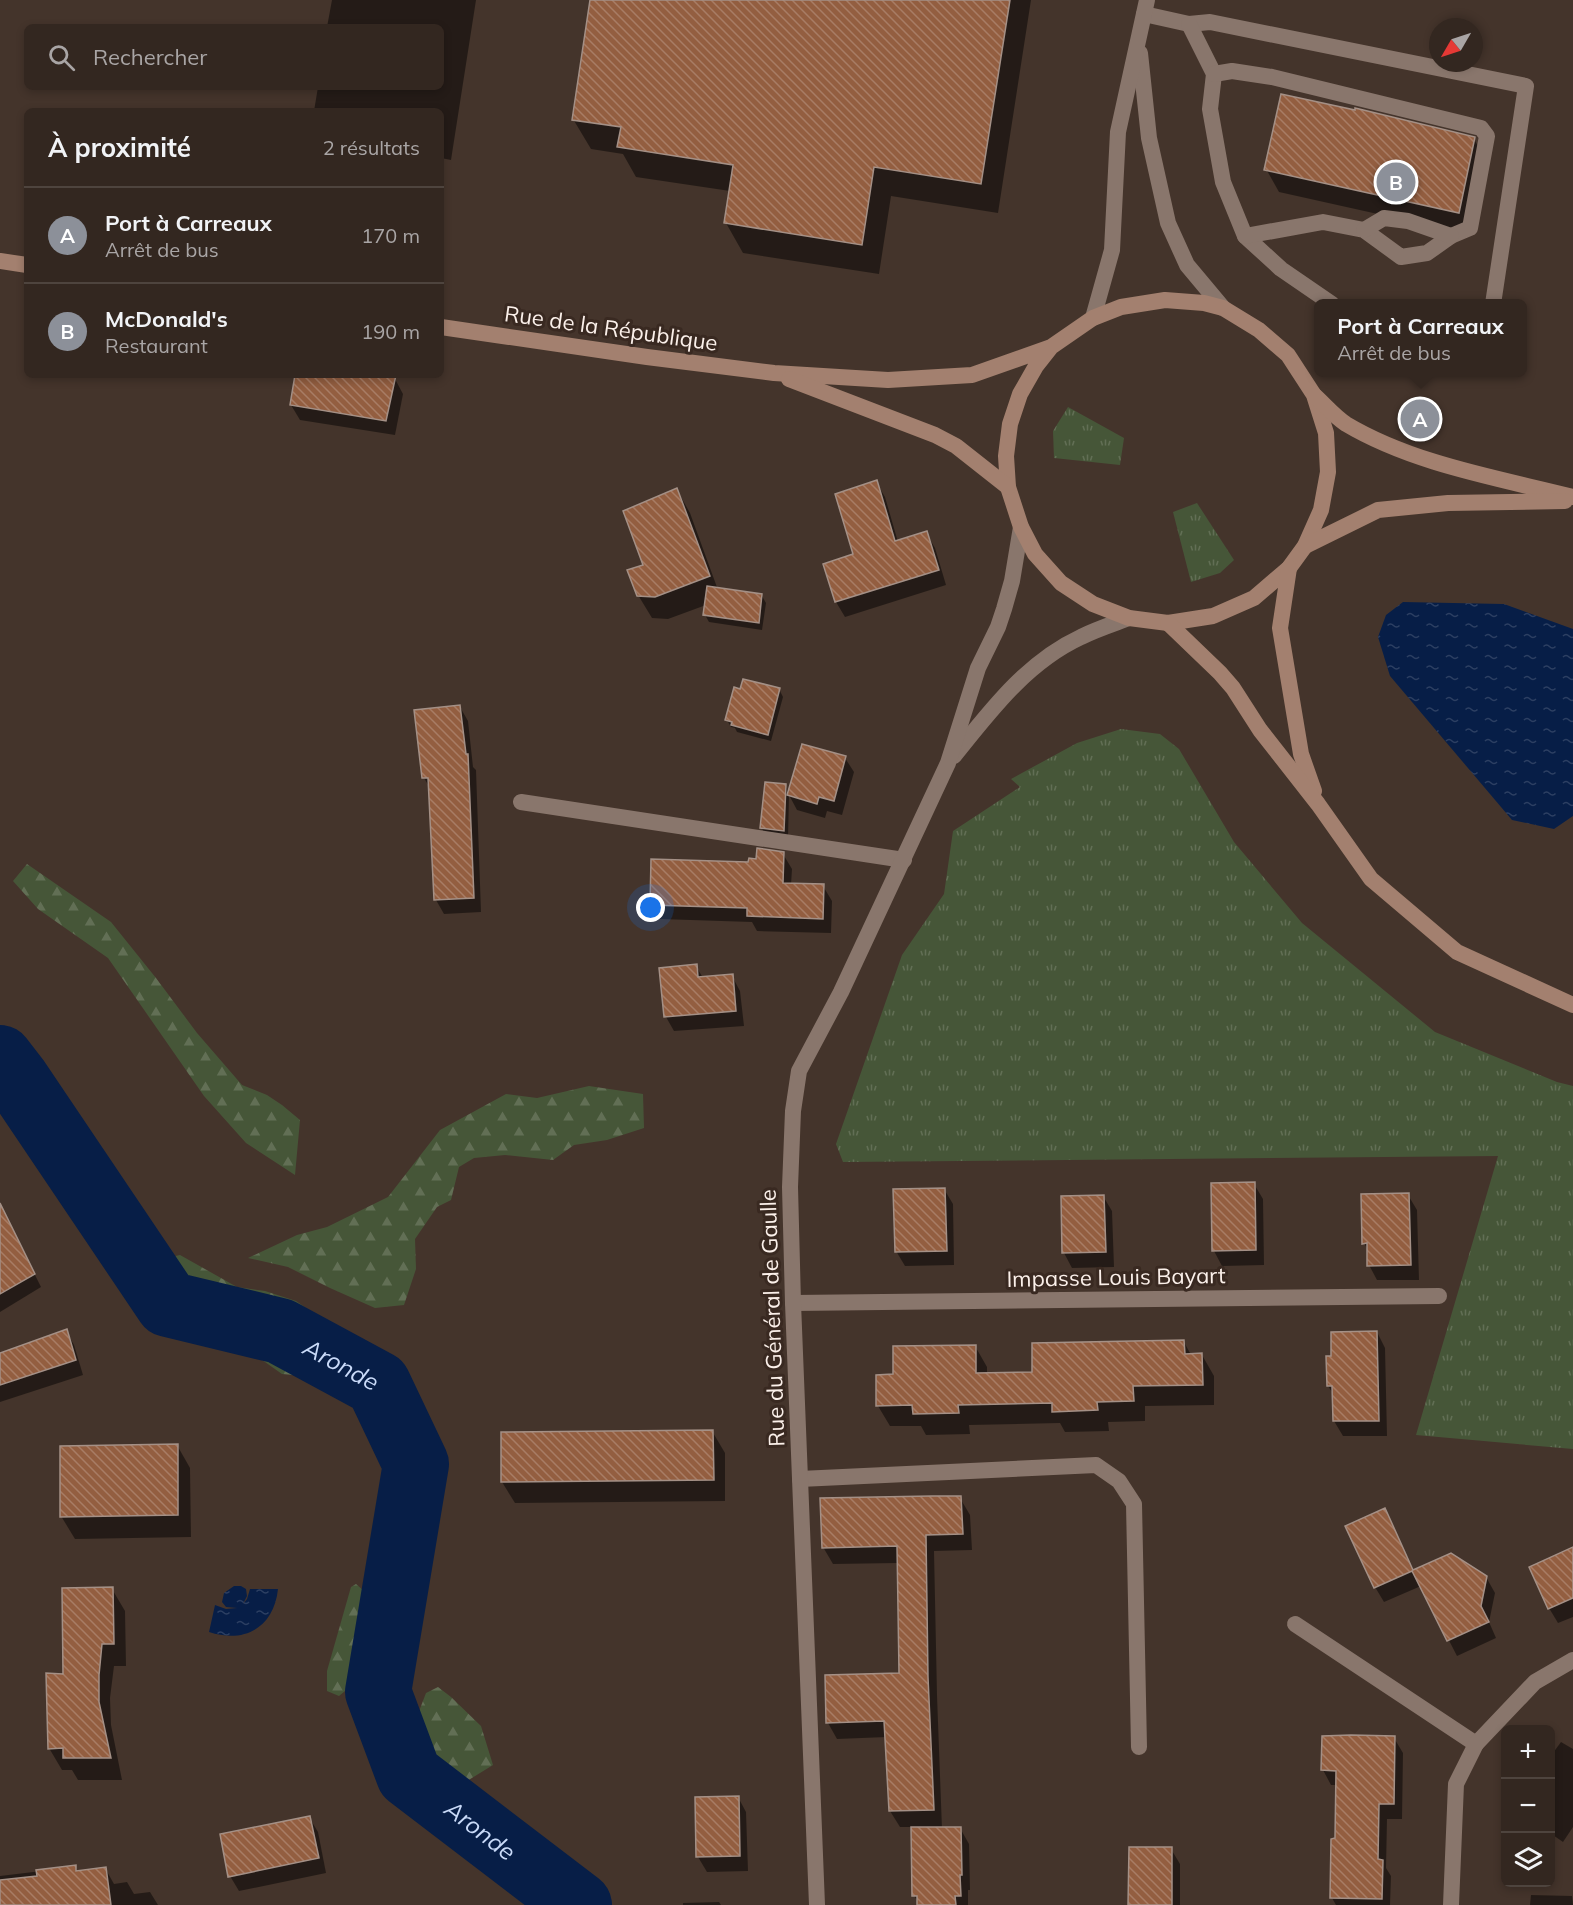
<!DOCTYPE html>
<html lang="fr">
<head>
<meta charset="utf-8">
<style>
  :root { --surface:#332720; --page:#3b2f29; --text:#f1f3f6; --muted:#a9a5a5; --line:#4e443e; --accent:#8c9099 }
  body { margin:0; font-family:Mulish,sans-serif; background:var(--page); color:var(--text) }
  .controls { position:absolute; right:18px; bottom:18px; display:grid; overflow:hidden; border-radius:9px; box-shadow:0 3px 9px #0003 }
  .controls button { width:54px; height:54px; display:grid; place-items:center; padding:0; border:0; border-bottom:2px solid var(--line); background:var(--surface); color:var(--text); font:30px sans-serif }
  .compass { position:absolute; left:1429px; top:18px; width:54px; height:54px; border-radius:50%; background:var(--surface); box-shadow:0 3px 9px #0003; rotate:231deg }
  .you { position:absolute; left:651px; top:908px; width:21px; height:21px; margin:-15px; border:4px solid #fff; border-radius:50%; background:#1a73e8; box-shadow:0 0 0 9px #1a73e833 }
  .badge { display:grid; place-items:center; width:39px; height:39px; border-radius:50%; background:var(--accent); color:#fff; font-size:20px; font-weight:700 }
  .pin { position:absolute; translate:-50% -50%; border:3px solid #fff; box-shadow:0 2px 6px #0006 }
  .popup { position:absolute; left:1314px; top:299px; width:213px; height:78px; box-sizing:border-box; display:grid; place-content:center; border-radius:9px; background:var(--surface); filter:drop-shadow(0 2px 4px #0005); font-size:20px; white-space:nowrap; color:var(--muted) }
  .popup b { font-size:22px; color:var(--text) }
  .popup::after { content:''; position:absolute; left:50%; top:100%; margin-left:-12px; border:12px solid transparent; border-top-color:var(--surface) }
  .list { margin:0; padding:0; list-style:none }
  h2 { display:flex; justify-content:space-between; align-items:center; height:78px; margin:0; padding:0 24px; font-size:26px }
  h2 small { font-size:20px; font-weight:400; color:var(--muted) }
  .list li { display:grid; grid-template-columns:39px 1fr auto; gap:18px; align-items:center; box-sizing:border-box; height:96px; padding:0 24px; border-top:2px solid var(--line) }
  .list b { display:block; font-size:22px; white-space:nowrap }
  .list p { margin:0; font-size:20px; white-space:nowrap; color:var(--muted) }
  .list em { font-size:20px; font-style:normal; color:var(--muted) }
  .icon { flex:none; width:33px; height:33px; fill:none; stroke:currentColor; stroke-width:2; stroke-linecap:round; stroke-linejoin:round }
  .map { position:relative; flex:none; width:1573px; height:1905px; overflow:hidden }
  .search { position:absolute; background:var(--surface); box-shadow:0 3px 9px #0003; left:24px; top:24px; width:420px; height:66px; display:flex; align-items:center; gap:15px; box-sizing:border-box; padding:0 21px; border-radius:9px; color:var(--muted); font-size:22px }
  .panel { position:absolute; background:var(--surface); box-shadow:0 3px 9px #0003; left:24px; top:108px; width:420px; height:270px; border-radius:9px }
  .map>svg:first-child { display:block }
  .grass { fill:url(#grass-tufts) }
  .forest { fill:url(#forest-firs) }
  .water { fill:url(#water-ripples) }
  .shadow { fill:#0007 }
  .lines { fill:none; stroke-linecap:round; stroke-linejoin:round }
  .river { stroke:#071e47; stroke-width:66 }
  .building { fill:url(#building-back-hatch); stroke:#a49086; stroke-width:1.5 }
  .service { stroke:#89766c; stroke-width:16 }
  .minor { stroke:#89766c; stroke-width:16 }
  .tertiary { stroke:#89766c; stroke-width:16 }
  .secondary { stroke:#a3806f; stroke-width:16 }
  .labels { text-anchor:middle; dominant-baseline:central; stroke-width:6; stroke-linejoin:round; paint-order:stroke }
  .street-label { font-size:22px; fill:#fbf0ea; stroke:#392921 }
  .water-label { font-size:24px; font-style:italic; fill:#c9daf8; stroke:#392921 }
</style>
</head>
<body>
<div class="map">
<svg width="1573" height="1905" viewBox="0 0 1573 1905">
  <defs>
    <pattern id="grass-tufts" width="24" height="20" patternUnits="userSpaceOnUse" patternTransform="scale(1.5)"><rect width="24" height="20" fill="#465638"/><path d="M3 7l-1-3M5 7V3M7 7l1-3M15 17l-1-3M17 17v-4M19 17l1-3" fill="none" stroke="#626f55"/></pattern>
    <pattern id="forest-firs" width="22" height="20" patternUnits="userSpaceOnUse" patternTransform="scale(1.5)"><rect width="22" height="20" fill="#465638"/><path d="M5 1l3.5 6h-7zM16 11l3.5 6h-7z" fill="#626f55"/></pattern>
    <pattern id="water-ripples" width="26" height="14" patternUnits="userSpaceOnUse" patternTransform="scale(1.5)"><rect width="26" height="14" fill="#071e47"/><path d="M2 4q2-2 4 0t4 0M15 11q2-2 4 0t4 0" fill="none" stroke="#2c3f62"/></pattern>
    <pattern id="building-back-hatch" width="6" height="6" patternUnits="userSpaceOnUse" patternTransform="scale(1.5)"><rect width="6" height="6" fill="#935e40"/><path d="M-1 5l2 2M0 0l6 6M5-1l2 2" fill="none" stroke="#a87d65"/></pattern>
  </defs>
  <rect width="100%" height="100%" fill="#44342b"/>
  <g class="grass">
    <path d="M1068 407 1124 438 1120 465 1054 458 1053 431Z"/>
    <path d="M1197 503 1234 560 1220 573 1191 582 1173 512Z"/>
    <path d="M1121 729 1160 734 1179 749 1234 842 1302 923 1435 1032 1557 1082 1573 1086V1449L1416 1435 1498 1156 843 1162 836 1144 902 955 944 894 953 831 1020 787 1011 779 1077 743Z"/>
  </g>
  <g class="forest">
    <path d="M27 864 111 922 156 978 197 1033 242 1085 267 1095 282 1105 300 1120 295 1175 246 1143 204 1096 108 958 38 909 13 881Z"/>
    <path d="M589 1086 643 1094 644 1128 607 1140 574 1145 553 1160 505 1155 474 1158 459 1167 451 1200 437 1207 415 1239 416 1269 404 1305 375 1308 330 1288 288 1267 248 1258 297 1235 327 1227 388 1197 440 1130 506 1094 537 1098Z"/>
    <path d="M180 1255 237 1287 265 1291 296 1301 330 1325 327 1333C311 1332 299 1322 284 1318 255 1310 184 1301 172 1271 170 1267 171 1261 171 1257Z"/>
    <path d="M139 1281 159 1290 202 1319 272 1343H285L308 1356 349 1382 359 1395 367 1409 318 1377 282 1374 265 1362 221 1336 209 1332 178 1328 152 1312 137 1298 132 1285Z"/>
    <path d="M413 1550 416 1567 414 1608 397 1651 377 1641C377 1613 384 1588 392 1561Z"/>
    <path d="M356 1584 371 1597 360 1669 345 1691 339 1696 327 1691V1671L351 1587Z"/>
    <path d="M438 1687 451 1697 481 1726 493 1765 467 1781 463 1792 492 1818 558 1854 581 1878 578 1904 536 1905 522 1892 488 1871 419 1805 420 1745 418 1714 426 1693Z"/>
  </g>
  <g class="water">
    <path d="M1403 602 1504 604 1573 629V816L1554 829 1512 820 1390 676 1378 637 1386 615Z"/>
    <path d="M234 1586H241L246 1589 247 1596 243 1604 247 1599 250 1589H278C274 1627 245 1644 209 1632L215 1605 226 1609 237 1608 226 1607 222 1602 224 1593Z"/>
  </g>
  <g class="shadow">
    <path d="M332 0H476L451 160 441 158V111H314L318 87H441V27H327Z"/>
    <path d="M592 0H1031L998 213 891 196 879 274 743 253 726 223 730 191 636 177 623 154 591 149 573 119Z"/>
    <path d="M1356 112 1474 139 1487 162 1472 235 1279 192 1266 169Z"/>
    <path d="M321 375H372L395 379 403 394 395 435 300 420 291 405Z"/>
    <path d="M876 482 885 497 898 542 926 533 935 548 946 585 845 617 836 602 855 555Z"/>
    <path d="M677 490 690 513 718 590 762 596 766 603 762 630 709 622 705 615 706 605 668 619 652 618 638 595 645 566Z"/>
    <path d="M779 689 783 697 771 741 737 732 735 728 731 727 727 720 741 691Z"/>
    <path d="M460 707 468 721 473 767 476 770 481 912 444 914 436 900 430 788 424 778Z"/>
    <path d="M845 758 854 772 842 815 827 811 825 818 797 810 789 795 788 838 765 834 761 827 785 785 789 793Z"/>
    <path d="M783 854 792 869 791 885 823 886 832 901 831 933 757 931 752 922 660 919 651 904 757 861Z"/>
    <path d="M696 966 703 978 732 976 740 991 744 1026 674 1031 666 1017Z"/>
    <path d="M1254 1184 1263 1199 1264 1265 1222 1266 1214 1251Z"/>
    <path d="M944 1189 953 1204 954 1265 905 1266 896 1251Z"/>
    <path d="M1408 1195 1417 1210 1419 1280H1377L1369 1265V1252L1364 1243Z"/>
    <path d="M1103 1196 1112 1211 1114 1267 1072 1268 1064 1253Z"/>
    <path d="M0 1252 25 1255 41 1287 0 1312Z"/>
    <path d="M66 1331 74 1345 83 1375 0 1402V1354Z"/>
    <path d="M1377 1332 1385 1348 1387 1436H1343L1334 1421V1395L1328 1386 1333 1358Z"/>
    <path d="M1184 1342 1191 1355H1202L1214 1376V1405L1145 1406V1421L1108 1422 1109 1431 1065 1432 1060 1423 969 1425 970 1434 926 1435 921 1426H890L878 1406 895 1376 975 1346 987 1367V1374L1034 1373Z"/>
    <path d="M712 1431 725 1453V1501L515 1503 502 1482Z"/>
    <path d="M177 1445 190 1468 191 1537 75 1539 61 1516Z"/>
    <path d="M960 1498 970 1515 972 1550 934 1551 937 1695 942 1829 960 1828 969 1844 970 1890H968V1905H919L914 1895 913 1827H900L890 1811 887 1737 837 1739 828 1723 900 1674 898 1563 833 1564 823 1547Z"/>
    <path d="M1385 1510 1414 1571 1486 1577 1495 1593 1489 1622 1496 1638 1457 1656 1421 1586 1384 1602 1375 1587Z"/>
    <path d="M1573 1549V1617L1558 1623 1549 1608Z"/>
    <path d="M112 1589 125 1611 126 1666H114L110 1698 111 1725 122 1780H78L72 1770H62L49 1748 64 1675Z"/>
    <path d="M1394 1738 1403 1753 1402 1819H1387L1386 1868 1391 1876 1390 1905H1336L1332 1898 1337 1839 1338 1785H1331L1323 1770Z"/>
    <path d="M1561 1742 1573 1749V1827L1563 1842 1550 1833V1757Z"/>
    <path d="M738 1797 746 1812 748 1871 707 1872 698 1857Z"/>
    <path d="M309 1817 318 1832 326 1873 239 1891 230 1876Z"/>
    <path d="M1171 1849 1180 1864V1905H1130Z"/>
    <path d="M75 1867 78 1872 105 1868 114 1884 127 1882 134 1894 150 1892 158 1905H0V1876Z"/>
    <path d="M1531 1895 1572 1896 1573 1905H1530Z"/>
    <path d="M719 1902 721 1905H683V1903Z"/>
  </g>
  <g class="lines">
    <path class="river" id="s1" d="M0 1058 17 1080 168 1304 280 1331 378 1384 416 1464 378 1692 409 1775 579 1905"/>
  </g>
  <g class="building">
    <path d="M590 0H1010L981 184 874 167 862 245 724 223 733 165 617 147 621 127 572 120Z"/>
    <path d="M1281 94 1355 110V108L1475 137 1459 213 1264 170Z"/>
    <path d="M295 375H396L386 421 290 405Z"/>
    <path d="M877 480 895 541 927 531 939 570 835 602 823 564 853 554 835 494Z"/>
    <path d="M677 488 710 576 655 597 637 596 627 570 643 565 623 511Z"/>
    <path d="M707 586 762 594 759 623 703 615Z"/>
    <path d="M743 679 780 688 768 735 731 725 732 722 725 720 734 687 740 689Z"/>
    <path d="M460 705 466 754H468L474 898 434 900 428 778H422L414 710Z"/>
    <path d="M802 744 846 756 834 801 819 797 817 804 787 795Z"/>
    <path d="M765 782 786 784 784 831 760 828Z"/>
    <path d="M757 848 784 852 783 883 824 884 823 919 747 916V908L650 905 651 859 748 862 749 858 756 859Z"/>
    <path d="M697 964 698 977 733 974 736 1011 664 1017 659 968Z"/>
    <path d="M1255 1182 1256 1250 1212 1251 1211 1183Z"/>
    <path d="M945 1188 947 1251 895 1252 893 1189Z"/>
    <path d="M1409 1193 1411 1265 1367 1266V1243L1362 1244 1361 1194Z"/>
    <path d="M1104 1195 1106 1252 1062 1253 1061 1196Z"/>
    <path d="M0 1203 35 1274 0 1294Z"/>
    <path d="M67 1329 76 1360 0 1385V1353Z"/>
    <path d="M1377 1331 1379 1421H1333L1332 1386H1327L1326 1356H1331V1332Z"/>
    <path d="M1184 1340 1185 1354 1202 1353 1203 1385 1133 1386 1134 1401 1097 1402 1098 1410 1052 1412V1403L1006 1404 958 1405 959 1413 913 1414 912 1405 876 1406V1375L893 1374V1346L976 1345V1373L1032 1372V1343Z"/>
    <path d="M713 1430 714 1480 501 1482V1432Z"/>
    <path d="M178 1444V1515L60 1517V1446Z"/>
    <path d="M932 1496H961L963 1534 926 1535 928 1677 934 1810 889 1811 884 1721 826 1723 825 1675 899 1673 897 1546 822 1548 820 1498Z"/>
    <path d="M1385 1508 1413 1570 1451 1553 1487 1576 1481 1606 1489 1622 1447 1641 1412 1571 1374 1588 1345 1526Z"/>
    <path d="M1573 1547V1598L1548 1609 1529 1567Z"/>
    <path d="M113 1587 114 1644H102L99 1675V1702L111 1758H63V1748L48 1749 46 1673 63 1674 62 1588Z"/>
    <path d="M1351 1735 1395 1736 1394 1804H1379L1378 1859 1383 1860 1382 1899 1330 1898 1331 1839 1335 1838 1336 1771 1321 1770 1322 1736Z"/>
    <path d="M739 1796 740 1856 696 1857 695 1797Z"/>
    <path d="M310 1816 319 1858 228 1877 220 1834Z"/>
    <path d="M911 1827H961L962 1875H960L961 1896H955L956 1905H917V1896H912Z"/>
    <path d="M1129 1847H1172V1905H1128Z"/>
    <path d="M76 1865V1871L106 1867 111 1905H0V1880L37 1876 36 1870Z"/>
  </g>
  <g class="lines">
    <g class="service">
      <path d="M1144 14 1189 24 1210 22 1526 86 1493 304"/>
      <path d="M1189 24 1214 74 1210 109 1223 182 1245 236 1281 269 1332 304"/>
      <path d="M1214 74 1232 71 1272 77 1481 128 1487 136 1470 228 1451 236 1427 253 1401 257 1364 230 1323 222 1245 236"/>
      <path d="M1364 230 1384 218 1408 221 1451 236"/>
      <path d="M521 802 904 860"/>
      <path d="M800 1479 1096 1465 1119 1481 1134 1504 1139 1747"/>
    </g>
    <g class="minor">
      <path d="M1140 53 1149 138 1168 223 1187 265 1223 308"/>
      <path d="M1093 318 1112 250 1118 132 1147 0"/>
      <path d="M793 1303 1439 1296"/>
      <path d="M1295 1624 1476 1744"/>
      <path d="M1451 1905 1456 1784 1476 1744 1535 1682 1573 1660"/>
    </g>
    <g class="tertiary">
      <path d="M954 756C991 710 1027 662 1081 637 1097 629 1113 624 1129 618"/>
      <path d="M817 1905 793 1303 790 1187 793 1111 799 1071 841 992 948 763 978 668 998 627 1004 609 1012 581 1021 527"/>
    </g>
    <g class="secondary">
      <path d="M0 261 27 265"/>
      <path d="M441 327 647 357 774 373 888 380 972 375 1051 347 1093 318 1121 307 1165 300 1204 303 1223 308 1259 330 1288 355 1314 395 1326 433 1328 472 1321 510 1305 546 1289 568 1254 598 1213 616 1168 623 1129 618 1093 604 1061 583 1035 554 1021 527 1008 487 1006 456 1010 424 1020 394 1036 366 1051 347"/>
      <path d="M789 379 935 435 956 446 1008 487"/>
      <path d="M1315 396C1325 405 1335 417 1346 424 1413 464 1498 478 1573 497"/>
      <path d="M1305 546 1378 510 1448 503 1565 501"/>
      <path d="M1289 568 1280 628 1301 754 1314 791"/>
      <path d="M1168 623 1220 673 1233 688 1260 730 1318 804 1371 879 1457 952 1573 1005"/>
    </g>
  </g>
  <g class="labels">
    <g class="street-label">
      <text transform="translate(611 328) rotate(8)">Rue de la République</text>
      <text transform="translate(1116 1277) rotate(-1)">Impasse Louis Bayart</text>
      <text transform="translate(772 1318) rotate(-92)">Rue du Général de Gaulle</text>
    </g>
    <g class="water-label">
      <text stroke="none"><textPath href="#s1" startOffset="483">Aronde</textPath></text>
      <text stroke="none"><textPath href="#s1" startOffset="1023">Aronde</textPath></text>
    </g>
  </g>
</svg>
<div class="controls">
<button>+</button>
<button>−</button>
<button><svg class="icon" aria-label="layers" viewBox="0 0 24 24"><path d="M12 4l9 5-9 5-9-5zM3 14l9 5 9-5"/></svg></button>
</div>
<svg class="compass" viewBox="-18 -18 36 36"><path d="M0-13l5 13h-10z" fill="#e53935"/><path d="M0 13l5-13h-10z" fill="#a9a5a5"/></svg>
<div class="you"></div>
<div class="pin badge" style="left:1420px;top:419px">A</div>
<div class="popup"><b>Port à Carreaux</b>Arrêt de bus</div>
<div class="pin badge" style="left:1396px;top:182px">B</div>
<div class="search"><svg class="icon" aria-label="search" viewBox="0 0 24 24"><circle cx="10" cy="10" r="6"/><path d="M15 15l6 6"/></svg>Rechercher</div>
<section class="panel">
<h2>À proximité<small>2 résultats</small></h2>
<ul class="list">
<li><span class="badge">A</span><div><b>Port à Carreaux</b><p>Arrêt de bus</p></div><em>170 m</em></li>
<li><span class="badge">B</span><div><b>McDonald's</b><p>Restaurant</p></div><em>190 m</em></li>
</ul>
</section>
</div>
</body>
</html>
